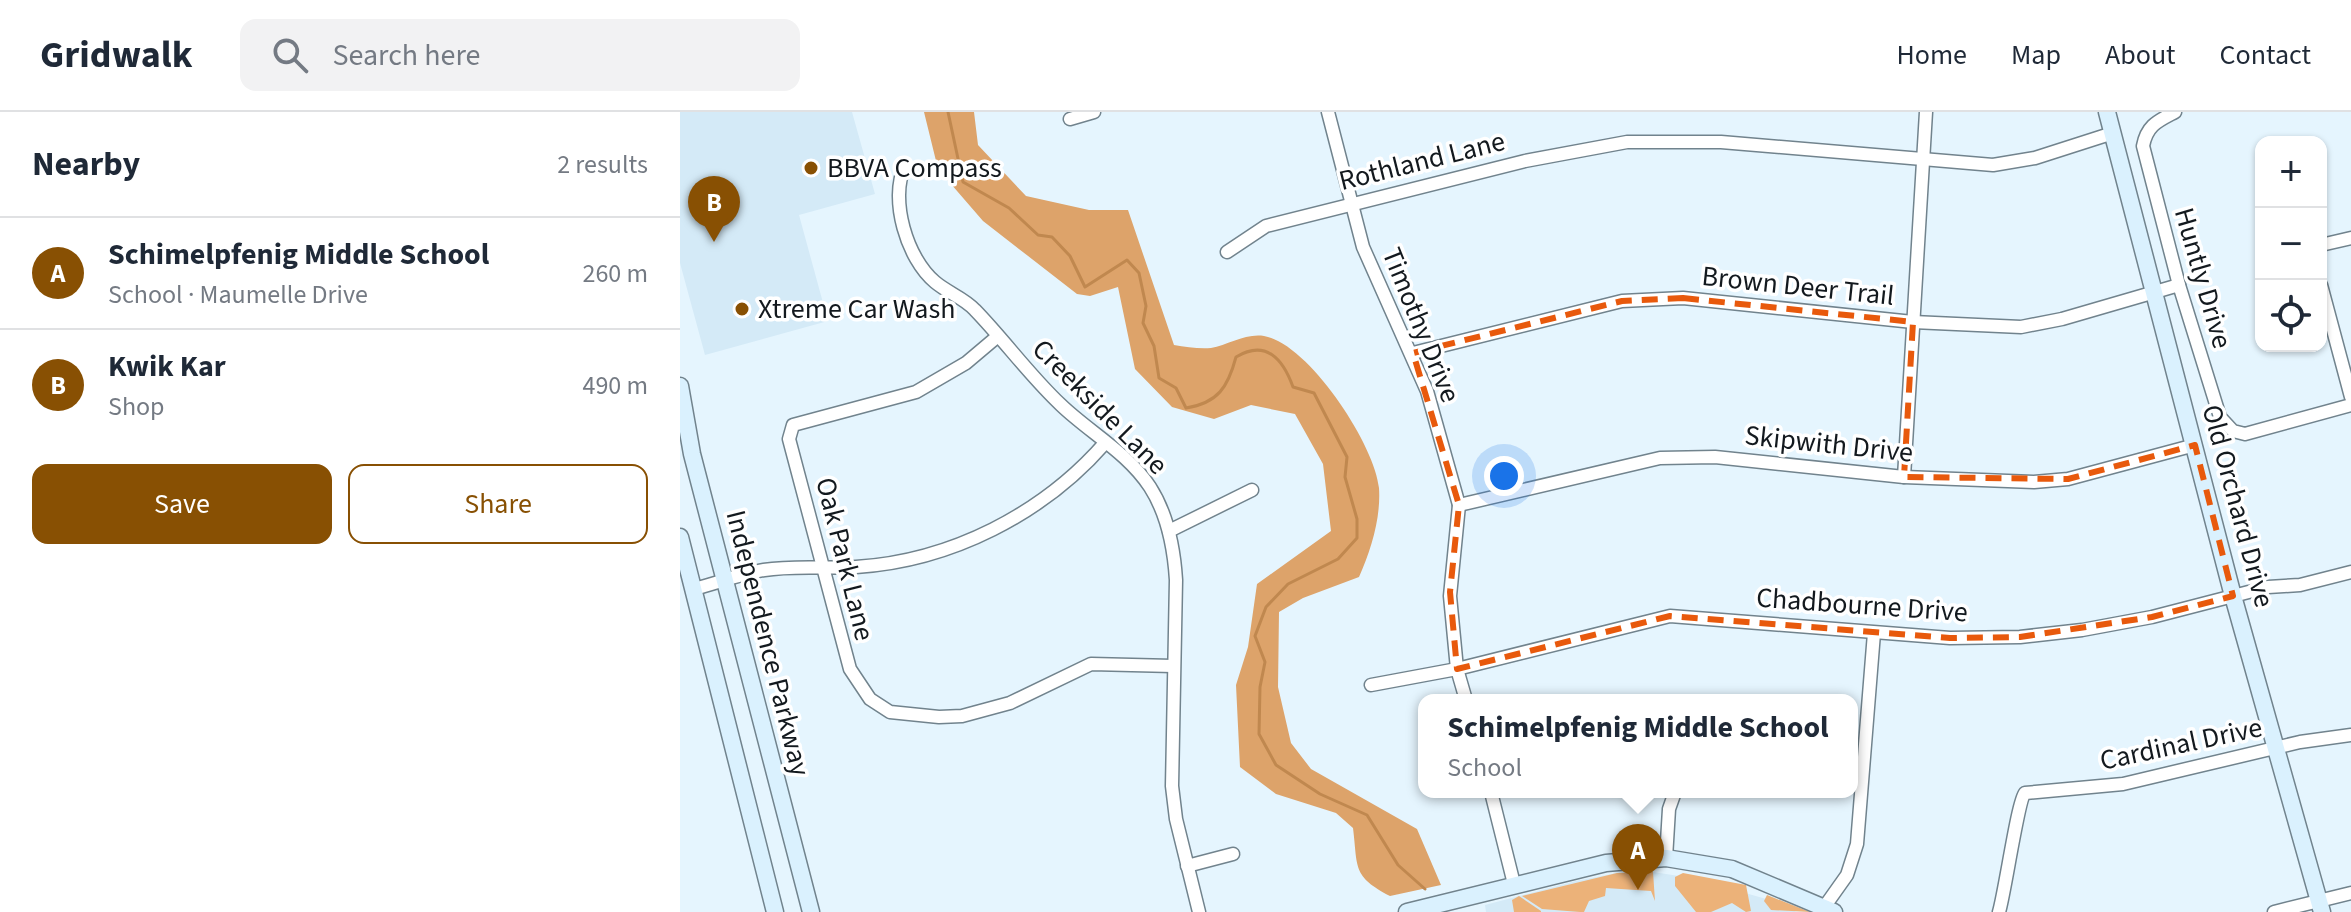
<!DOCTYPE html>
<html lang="en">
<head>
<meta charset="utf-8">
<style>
  :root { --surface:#fff; --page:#f2f2f3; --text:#1f2937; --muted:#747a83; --line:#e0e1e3; --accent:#885003 }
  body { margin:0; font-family:"Source Sans 3",sans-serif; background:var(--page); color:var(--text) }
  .controls { position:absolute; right:24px; top:24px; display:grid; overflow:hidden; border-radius:16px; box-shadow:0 2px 6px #0004 }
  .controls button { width:72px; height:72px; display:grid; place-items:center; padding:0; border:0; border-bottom:2px solid var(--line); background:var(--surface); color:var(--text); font:40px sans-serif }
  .you { position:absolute; left:824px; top:364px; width:28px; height:28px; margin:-20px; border:6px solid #fff; border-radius:50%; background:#1a73e8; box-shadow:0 0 0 12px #1a73e833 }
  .badge { display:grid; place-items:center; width:52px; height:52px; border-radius:50%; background:var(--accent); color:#fff; font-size:26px; font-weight:700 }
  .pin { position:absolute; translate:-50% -66px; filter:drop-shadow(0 2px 4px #0008) }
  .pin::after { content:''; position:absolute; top:42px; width:28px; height:24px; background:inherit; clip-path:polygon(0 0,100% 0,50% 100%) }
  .popup { position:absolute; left:738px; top:582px; width:440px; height:104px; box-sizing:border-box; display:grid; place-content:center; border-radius:16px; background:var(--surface); filter:drop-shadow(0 2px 6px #0005); font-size:26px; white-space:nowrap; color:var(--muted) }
  .popup b { font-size:30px; color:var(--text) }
  .popup::after { content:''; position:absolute; left:50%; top:100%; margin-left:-16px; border:16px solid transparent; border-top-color:var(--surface) }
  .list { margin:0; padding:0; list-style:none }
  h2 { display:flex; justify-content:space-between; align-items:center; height:104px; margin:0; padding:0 32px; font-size:34px }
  h2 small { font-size:26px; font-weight:400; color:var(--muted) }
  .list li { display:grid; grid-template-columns:52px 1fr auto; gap:24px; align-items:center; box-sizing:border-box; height:112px; padding:0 32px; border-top:2px solid var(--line) }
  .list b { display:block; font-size:30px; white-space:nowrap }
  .list p { margin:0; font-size:26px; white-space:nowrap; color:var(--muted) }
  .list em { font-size:26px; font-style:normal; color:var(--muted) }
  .actions { display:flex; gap:16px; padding:24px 32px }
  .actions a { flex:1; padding:18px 0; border:2px solid var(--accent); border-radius:16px; text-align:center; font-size:28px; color:var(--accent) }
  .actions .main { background:var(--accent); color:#fff }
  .icon { flex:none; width:44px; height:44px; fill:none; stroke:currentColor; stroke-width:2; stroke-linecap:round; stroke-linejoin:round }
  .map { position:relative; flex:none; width:1671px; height:800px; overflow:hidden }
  header { display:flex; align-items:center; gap:48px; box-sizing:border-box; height:112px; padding:0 40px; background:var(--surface); border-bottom:2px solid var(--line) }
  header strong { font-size:38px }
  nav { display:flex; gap:44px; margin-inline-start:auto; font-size:28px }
  .search { width:560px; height:72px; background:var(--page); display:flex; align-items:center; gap:20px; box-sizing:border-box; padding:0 28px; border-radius:16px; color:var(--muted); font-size:30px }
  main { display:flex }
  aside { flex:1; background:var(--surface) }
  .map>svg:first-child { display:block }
  .built { fill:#d4eaf7 }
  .green { fill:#ecb279 }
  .forest { fill:#dda36a }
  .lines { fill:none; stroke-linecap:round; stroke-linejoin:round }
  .stream { stroke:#c0884f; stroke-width:3 }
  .street-casing { stroke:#71838d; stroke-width:15 }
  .secondary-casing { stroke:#71838d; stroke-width:19 }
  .street { stroke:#fff; stroke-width:12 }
  .secondary { stroke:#daf1fe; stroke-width:16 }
  .marked { fill:none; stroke:#e8590c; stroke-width:6; stroke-dasharray:16 10; stroke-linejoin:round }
  .poi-dot { fill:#885003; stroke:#fff; stroke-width:3 }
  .labels { text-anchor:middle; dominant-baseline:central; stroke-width:7; stroke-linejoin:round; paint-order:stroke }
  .street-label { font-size:28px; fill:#13191e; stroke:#fff }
  .poi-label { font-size:28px; fill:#13191e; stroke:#fff; text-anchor:start }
</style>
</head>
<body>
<header>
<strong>Gridwalk</strong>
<div class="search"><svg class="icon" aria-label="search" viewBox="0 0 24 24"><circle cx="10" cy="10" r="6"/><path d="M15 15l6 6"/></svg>Search here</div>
<nav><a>Home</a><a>Map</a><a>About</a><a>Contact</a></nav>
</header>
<main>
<aside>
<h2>Nearby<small>2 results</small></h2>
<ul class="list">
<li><span class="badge">A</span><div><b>Schimelpfenig Middle School</b><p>School · Maumelle Drive</p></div><em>260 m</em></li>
<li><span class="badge">B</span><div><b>Kwik Kar</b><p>Shop</p></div><em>490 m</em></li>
</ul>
<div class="actions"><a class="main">Save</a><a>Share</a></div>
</aside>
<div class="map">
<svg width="1671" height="800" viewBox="0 0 1671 800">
  <rect width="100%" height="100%" fill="#e5f5fe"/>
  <g class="built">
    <path d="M0 0H172L195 82 119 103 148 209 25 243 0 151Z"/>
    <path d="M973 760 1012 766 1097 790 1116 800H806L805 793 896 769 937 761Z"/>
  </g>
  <g class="green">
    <path d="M973 760 975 789 971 779 926 776 925 784 909 789 904 800H900L862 797 842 784 937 761Z"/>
    <path d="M1003 761 1066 773 1071 799 1066 800 1052 791 1031 800H1016L995 774V765Z"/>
    <path d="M1087 783 1130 800 1091 798 1084 789Z"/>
    <path d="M839 784 861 799V800H834L832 788Z"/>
  </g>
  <path class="forest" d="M244 0H294L298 33 346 84 409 98H448L494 233C506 235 519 237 531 236 548 233 566 221 584 224 629 232 695 333 699 376 701 406 691 438 679 465L623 486 599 500 598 575 611 631 631 657 737 717 761 773 710 784C672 764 678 756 673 716L656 701 596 682 560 655 556 573 568 535 577 472 651 419 643 352 615 302 571 293 534 307 492 295 455 257 438 175 410 184 397 182 303 109 258 57Z"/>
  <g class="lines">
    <path class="stream" d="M268 0 283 70 329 96 358 123 372 125 390 144 405 175 447 148 459 161 466 194 463 211 474 234 479 266 496 276 506 296C538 291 548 275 556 245 586 227 603 247 613 275L634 281 667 345 665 365 677 407V426L658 447 608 472 586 495 575 524 585 550 580 575 579 622 596 653 640 682 687 703 718 753 745 777"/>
    <g class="street-casing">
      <g id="street">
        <path d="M648 0 683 135 747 279 779 393 770 484 777 557 786 588"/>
        <path d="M1495 0C1478 9 1467 13 1463 34L1499 173 1540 305 1553 319 1565 322 1671 293"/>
        <path d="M390 7 414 0"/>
        <path d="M225 54C209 87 227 147 255 170 268 181 284 186 295 198 325 229 350 264 381 293 409 320 448 341 470 375 488 403 494 436 496 468L492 674 496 707 519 800"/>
        <path d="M1641 133 1671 126"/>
        <path d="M547 140 586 114 845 49 947 30H1041L1313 53 1355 46 1433 21"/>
        <path d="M1641 173 1671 285"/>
        <path d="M318 224 286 251 236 280 113 313 109 327 170 557 190 587 210 600 259 605 282 604 330 591 411 552 493 554"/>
        <path d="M733 241 942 189 1003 186 1233 210 1341 215 1382 207 1499 173"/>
        <path d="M1224 365 1246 0"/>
        <path d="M779 393 980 346 1035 345 1224 365 1354 370 1388 367 1515 333"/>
        <path d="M489 419 572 378"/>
        <path d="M14 477C37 471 61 462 84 458 114 453 146 457 176 455 271 449 363 402 425 331"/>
        <path d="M691 573 777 557 990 504 1270 526 1340 525 1402 518 1472 505 1588 475 1620 473 1671 460"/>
        <path d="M811 680 834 772"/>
        <path d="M986 746 989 697 995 680"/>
        <path d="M507 754 553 742"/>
        <path d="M1145 794 1167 763 1177 732 1194 521"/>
        <path d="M1319 800C1325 780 1338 688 1345 681L1443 672 1620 630 1671 623"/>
        <path d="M1594 800 1671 781"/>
      </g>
    </g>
    <g class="secondary-casing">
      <g id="secondary">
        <path d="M1427 0 1553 484 1642 800"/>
        <path d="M0 274 12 342 131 800"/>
        <path d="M0 425 95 800"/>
        <path d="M727 800 926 751 986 746 1052 757 1154 800"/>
      </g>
    </g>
    <use href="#street" class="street"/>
    <use href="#secondary" class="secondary"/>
  </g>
  <path class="marked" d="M1003 186 1233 210 1224 365 1388 367 1515 333 1553 484 1472 505 1340 525 1270 526 990 504 777 557 770 480 779 393 733 241 942 189Z"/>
  <g class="poi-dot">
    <circle cx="131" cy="56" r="8"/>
    <circle cx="62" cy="197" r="8"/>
  </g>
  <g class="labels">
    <g class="street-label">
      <text transform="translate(742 49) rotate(-14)">Rothland Lane</text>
      <text transform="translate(1523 166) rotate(74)">Huntly Drive</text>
      <text transform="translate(1118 174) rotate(6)">Brown Deer Trail</text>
      <text transform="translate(741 213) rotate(68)">Timothy Drive</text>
      <text transform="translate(420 295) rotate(45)">Creekside Lane</text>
      <text transform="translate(1149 332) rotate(6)">Skipwith Drive</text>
      <text transform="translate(1558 394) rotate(75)">Old Orchard Drive</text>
      <text transform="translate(165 447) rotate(76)">Oak Park Lane</text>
      <text transform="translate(1182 493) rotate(4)">Chadbourne Drive</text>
      <text transform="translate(88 531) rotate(76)">Independence Parkway</text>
      <text transform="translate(1501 632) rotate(-12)">Cardinal Drive</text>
    </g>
    <g class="poi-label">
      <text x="147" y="56">BBVA Compass</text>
      <text x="78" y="197">Xtreme Car Wash</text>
    </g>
  </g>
</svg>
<div class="controls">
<button>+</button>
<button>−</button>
<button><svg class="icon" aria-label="locate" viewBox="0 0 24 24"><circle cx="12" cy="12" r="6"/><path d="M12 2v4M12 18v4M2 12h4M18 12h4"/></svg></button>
</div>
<div class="you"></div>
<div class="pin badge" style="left:958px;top:778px">A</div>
<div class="popup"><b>Schimelpfenig Middle School</b>School</div>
<div class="pin badge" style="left:34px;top:130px">B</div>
</div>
</main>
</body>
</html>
